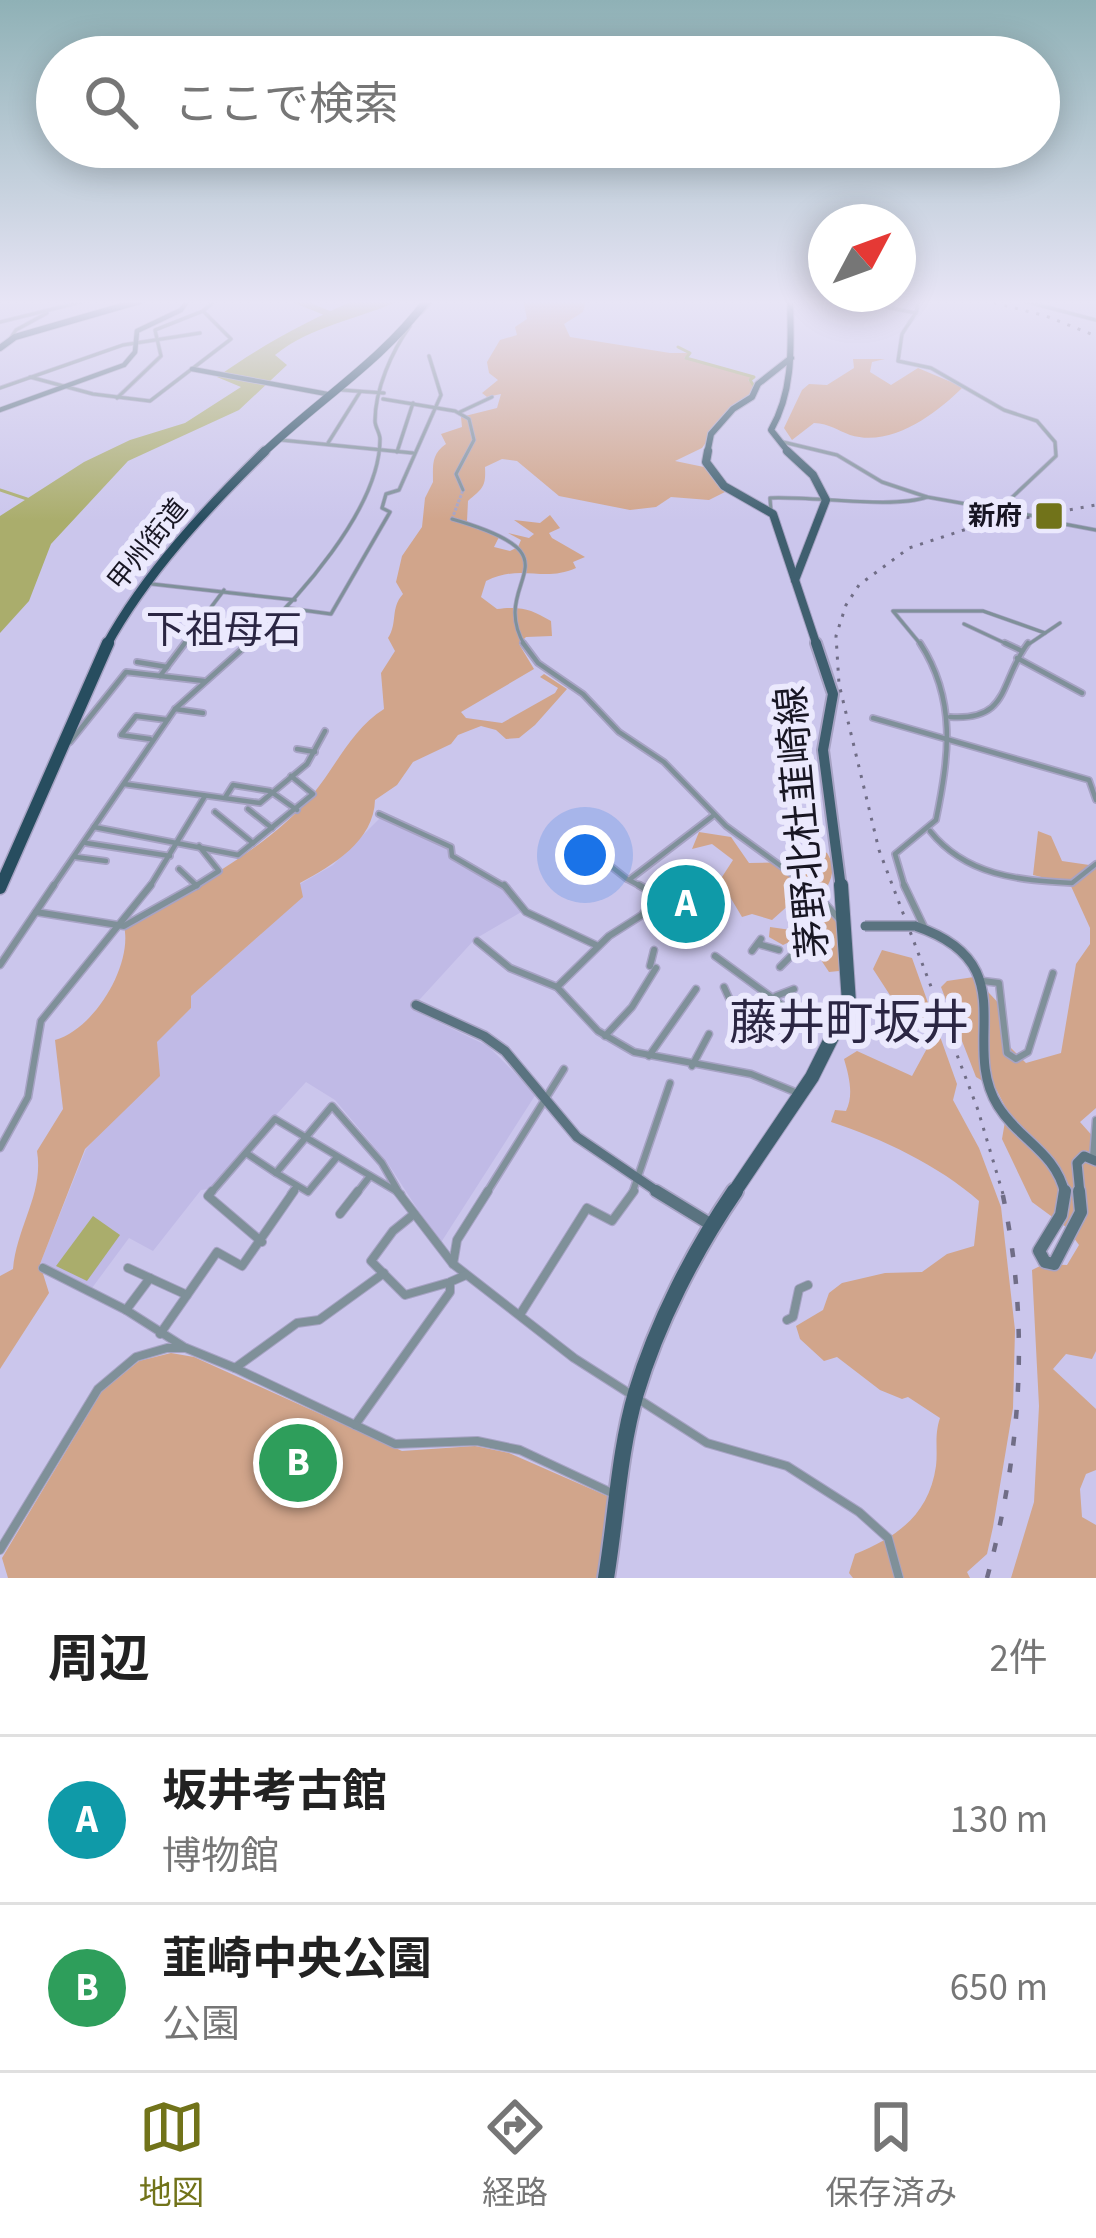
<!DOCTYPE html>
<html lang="ja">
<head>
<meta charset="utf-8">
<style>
  :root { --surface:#fff; --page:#f2f2f2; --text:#222; --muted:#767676; --line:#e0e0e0; --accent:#71731a }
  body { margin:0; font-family:"Source Sans 3","Noto Sans JP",sans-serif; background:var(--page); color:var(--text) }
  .compass { position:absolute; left:808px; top:204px; width:108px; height:108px; border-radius:50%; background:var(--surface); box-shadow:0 6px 30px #0003; rotate:49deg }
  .you { position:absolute; left:585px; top:855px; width:42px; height:42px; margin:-30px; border:9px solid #fff; border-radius:50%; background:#1a73e8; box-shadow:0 0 0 18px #1a73e833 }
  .badge { display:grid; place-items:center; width:78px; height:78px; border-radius:50%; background:var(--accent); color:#fff; font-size:39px; font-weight:700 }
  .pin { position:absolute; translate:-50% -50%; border:6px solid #fff; box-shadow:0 3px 12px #0006 }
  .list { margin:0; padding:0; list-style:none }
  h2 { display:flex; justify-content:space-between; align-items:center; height:156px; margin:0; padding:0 48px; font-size:51px }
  h2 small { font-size:39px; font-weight:400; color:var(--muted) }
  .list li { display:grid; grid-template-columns:78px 1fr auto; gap:36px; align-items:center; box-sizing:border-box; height:168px; padding:0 48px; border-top:3px solid var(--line) }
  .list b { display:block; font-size:45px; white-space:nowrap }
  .list p { margin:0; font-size:39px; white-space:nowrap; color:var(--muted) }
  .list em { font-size:39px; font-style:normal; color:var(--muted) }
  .icon { flex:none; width:66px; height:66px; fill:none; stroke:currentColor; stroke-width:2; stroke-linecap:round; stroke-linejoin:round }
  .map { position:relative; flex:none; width:1096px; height:1578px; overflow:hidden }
  .search { position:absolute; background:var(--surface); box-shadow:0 6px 30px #0003; left:36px; right:36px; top:36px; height:132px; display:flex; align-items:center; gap:30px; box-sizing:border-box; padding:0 42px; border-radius:66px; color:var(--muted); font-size:45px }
  .sheet { height:492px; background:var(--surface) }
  nav { display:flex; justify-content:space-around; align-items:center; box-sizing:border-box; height:168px; border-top:3px solid var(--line); background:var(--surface); font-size:33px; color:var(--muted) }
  nav a { display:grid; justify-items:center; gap:6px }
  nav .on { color:var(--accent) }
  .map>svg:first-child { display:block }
  .built { fill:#c0bae6 }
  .green { fill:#d1a58b }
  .water { fill:#aaad6c }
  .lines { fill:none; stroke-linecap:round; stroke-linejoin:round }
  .stream { stroke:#aaad6c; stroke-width:3 }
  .river { stroke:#aaad6c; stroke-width:6 }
  .street-tunnel { stroke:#a7a3c4; stroke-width:3; stroke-dasharray:3 1.5; stroke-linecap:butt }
  .street-far3-casing { stroke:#a7a3c4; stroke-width:4.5 }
  .street-far2-casing { stroke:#a7a3c4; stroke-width:8 }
  .street-far1-casing { stroke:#a7a3c4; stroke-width:9 }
  .street-casing { stroke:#a7a3c4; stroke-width:10 }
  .secondary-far2-casing { stroke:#a7a3c4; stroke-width:6 }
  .secondary-far1-casing { stroke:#a7a3c4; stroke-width:12 }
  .secondary-casing { stroke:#a7a3c4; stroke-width:15 }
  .primary-far4-casing { stroke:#a7a3c4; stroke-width:8 }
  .primary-far3-casing { stroke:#a7a3c4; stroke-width:10 }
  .primary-far2-casing { stroke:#a7a3c4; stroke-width:14 }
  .primary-far1-casing { stroke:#a7a3c4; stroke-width:16 }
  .primary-casing { stroke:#a7a3c4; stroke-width:20 }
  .highway-far2-casing { stroke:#a7a3c4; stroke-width:9 }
  .highway-far1-casing { stroke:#a7a3c4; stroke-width:12 }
  .highway-casing { stroke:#a7a3c4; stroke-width:15 }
  .street-far3 { stroke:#7f9099; stroke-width:3 }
  .street-far2 { stroke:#7f9099; stroke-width:4.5 }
  .street-far1 { stroke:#7f9099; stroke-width:6 }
  .street { stroke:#7f9099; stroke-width:8 }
  .secondary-far2 { stroke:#5a7380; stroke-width:4.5 }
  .secondary-far1 { stroke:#5a7380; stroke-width:9 }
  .secondary { stroke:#5a7380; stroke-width:12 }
  .primary-far4 { stroke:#3f5f6f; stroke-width:6 }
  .primary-far3 { stroke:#3f5f6f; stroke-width:8 }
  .primary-far2 { stroke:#3f5f6f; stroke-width:10 }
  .primary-far1 { stroke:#3f5f6f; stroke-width:14 }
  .primary { stroke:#3f5f6f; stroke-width:16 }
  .highway-far2 { stroke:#274d5f; stroke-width:8 }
  .highway-far1 { stroke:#274d5f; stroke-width:9 }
  .highway { stroke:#274d5f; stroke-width:12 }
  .rail-far1 { stroke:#706d86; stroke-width:3; stroke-dasharray:3 8; stroke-linecap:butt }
  .rail { stroke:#706d86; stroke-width:4.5; stroke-dasharray:9 18; stroke-linecap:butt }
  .secondary-bridge-casing { stroke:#a7a3c4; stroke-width:12; stroke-linecap:butt }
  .secondary-bridge { stroke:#5a7380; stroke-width:9 }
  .poi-dot { fill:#71731a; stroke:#ebe9fd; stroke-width:4.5 }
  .labels { text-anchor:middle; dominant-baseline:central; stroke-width:12; stroke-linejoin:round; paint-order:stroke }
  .far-poi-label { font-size:27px; font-weight:bold; fill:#181623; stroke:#ebe9fd; text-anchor:end }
  .far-street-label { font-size:27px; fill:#181623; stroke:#ebe9fd }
  .quarter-label { font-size:39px; fill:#2b2643; stroke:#ebe9fd }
  .near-street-label { font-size:39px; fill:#181623; stroke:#ebe9fd }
  .near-quarter-label { font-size:48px; fill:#2b2643; stroke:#ebe9fd }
</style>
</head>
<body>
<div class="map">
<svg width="1096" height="1578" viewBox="0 0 1096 1578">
  <rect width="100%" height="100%" fill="#cbc6ec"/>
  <path class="built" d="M381 817 449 848 451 857 494 880 523 911 475 939 411 1009 488 1046 536 1094 440 1244 387 1162 335 1100 306 1082 209 1189 201 1190 153 1251 129 1238 92 1288 40 1264 86 1149 110 1122 156 1042 191 1008V996L260 935 300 884 333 865Z"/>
  <g class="green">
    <path d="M523 300H586L583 312 564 324 570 337 670 353H689L684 358 753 377 748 380 754 386 751 396 725 416 702 448 675 461 704 467 725 492 709 500 671 497 656 507 630 510 559 496 517 461 502 459 485 467C486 487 483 488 468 501L467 521 477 529 500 535 494 547 510 551 518 547 521 540 508 533 529 538 534 534 514 520 540 523 550 515 560 528 549 533 552 538 585 557 573 562 576 568C542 583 523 563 486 581L481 597 497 609C521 606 531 609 551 621L552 636 526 637 519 644 534 669 461 712 466 718 502 723 555 693 558 688 540 677 544 674 567 689 535 725 519 738 506 739 496 730 481 726 458 735 451 744 413 762 397 785 375 800C374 841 333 865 300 883L303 897 191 996V1008L157 1042 160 1076 85 1149 40 1264 49 1293 0 1369V1276L13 1269C17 1225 44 1194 37 1151L63 1109 55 1040C95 1029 133 964 124 926 183 893 270 848 313 794 336 766 352 729 384 709L381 673 395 651 388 638C398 623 390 608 403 594L396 582 402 556 422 527 425 498 433 482C433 466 431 454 446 444L441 434 462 427 461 417 497 408 501 394 487 397 482 393 498 380 489 373 487 362 500 340 517 335 515 327 527 319Z"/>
    <path d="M853 359H885L872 362 870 372 891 385 918 368 963 387C937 413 892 448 850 435 837 430 830 424 814 423L792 440 784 428 802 390 809 384 827 385 854 368Z"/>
    <path d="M1038 831 1051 836 1062 861 1096 866V1108L1080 1122 1096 1140V1351L1092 1359 1066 1354 1053 1369 1096 1409V1470L1086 1474 1080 1489 1082 1517 1096 1525V1578H1011L1034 1502 1039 1406 1032 1270 1044 1264 1067 1265 1079 1245 1066 1227 1032 1202 1002 1139 1007 1110 996 1089 976 1077 941 987 947 981 974 977 1004 1009 1010 1047 1026 1063 1061 1053 1076 964 1090 944V928L1070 884 1033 875Z"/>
    <path d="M699 832 731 837 749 863 798 862 821 850 827 853C839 871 828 887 818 901L838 923 839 971 829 972 809 942 800 937 783 945 769 937 770 927 798 931 806 920 791 903 772 920 752 914 742 917 720 880 733 860 712 844 692 849Z"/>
    <path d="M882 950 912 958 957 1084 953 1100 979 1148 1001 1207 1015 1330 1013 1408 993 1527 987 1554 967 1572 970 1578H853L849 1573 855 1554C897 1537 929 1515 936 1466 938 1449 934 1436 940 1418L908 1397 902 1399 880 1390 837 1357 824 1361 800 1339 796 1326 823 1310 829 1293 842 1283 885 1273 922 1272 947 1254 974 1246 979 1201C938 1165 883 1139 831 1122L835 1110 846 1111C854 1095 849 1076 844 1059L857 1051 912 1076 931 1041 926 1026 897 1006 873 969Z"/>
    <path d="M171 1353 194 1357 402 1451 475 1446 509 1453 614 1499 602 1578H8L2 1558 102 1391 139 1361Z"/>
  </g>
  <g class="water">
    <path d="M355 300H400C358 320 312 325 275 355L287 365 239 410 128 461 51 544 29 601 0 633V516L84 462 130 440 185 423 241 387 217 377C262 345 305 322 355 300Z"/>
    <path d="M93 1216 120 1235 87 1281 56 1266Z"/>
  </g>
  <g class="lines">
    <g class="stream">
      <path d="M678 347 690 353 686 358 754 377 750 380 754 386"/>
      <path d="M0 490 27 499"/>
    </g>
    <path class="river" d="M295 300 332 315"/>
    <path class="street-tunnel" d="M452 519 463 490"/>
    <g class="street-far3-casing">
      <g id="street-far3">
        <path d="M918 300 917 311 902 334 898 361 931 368 1004 410 1037 421 1055 442 1056 456 1006 503 985 510"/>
        <path d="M1020 300 1096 320"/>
        <path d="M791 301 871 304 916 313"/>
        <path d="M421 313 433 300"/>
        <path d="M0 322 89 300"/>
        <path d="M10 339 16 330 47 313"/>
        <path d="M30 377 93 394 150 401 231 339 203 311"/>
        <path d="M0 388 123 345 200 333"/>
        <path d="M342 390 384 393"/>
        <path d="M117 398 161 356 155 330 203 311 216 300"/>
        <path d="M383 399 455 411 469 419 474 440 456 474 463 490"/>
        <path d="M460 412 492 397"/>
        <path d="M281 440 413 453"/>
        <path d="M783 442 837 455 882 482 927 497 1034 516"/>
        <path d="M328 443 360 392"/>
        <path d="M397 452 413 403"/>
        <path d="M771 511 770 498C814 496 892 509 927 497"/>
        <path d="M452 519C588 558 485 579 525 646"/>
        <path d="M1043 520 1096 530"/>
        <path d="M152 584 295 600"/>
        <path d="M287 608 331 614 390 512 382 508 386 494 399 490 441 395 429 356"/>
        <path d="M964 624 1011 646"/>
        <path d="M182 646 224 590"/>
        <path d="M246 646C296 602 380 509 380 439 380 433 375 427 375 421 375 389 392 351 410 326"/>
        <path d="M922 646 893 611H983L1045 633"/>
        <path d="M1026 646 1060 623"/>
      </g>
    </g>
    <g class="street-far2-casing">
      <g id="street-far2">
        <path d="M523 643 538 663 583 694 619 732 664 762 726 826 811 888"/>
        <path d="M1005 643 1022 651"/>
        <path d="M1017 658 1082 693"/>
        <path d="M137 662 167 667"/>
        <path d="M160 676 185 643"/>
        <path d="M175 709 203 713"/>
        <path d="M950 717C1011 721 999 681 1028 643"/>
        <path d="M873 718 1089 780 1096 800"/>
        <path d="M150 739 121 735 136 716 167 720"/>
        <path d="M70 742 126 672 204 681"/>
        <path d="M297 749 315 752"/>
        <path d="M124 784 260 803 307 764 325 731"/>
        <path d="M226 796 233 785 270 791 297 810"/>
        <path d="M248 809 272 828"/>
        <path d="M215 812 253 843"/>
        <path d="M379 814 451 847 452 856 507 888"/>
        <path d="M94 827 238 855 313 794 291 776"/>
        <path d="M930 831C966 876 1018 880 1072 883L1096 864"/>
        <path d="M86 843 170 856"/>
        <path d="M76 857 106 861"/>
        <path d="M603 860 627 879"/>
        <path d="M179 869 197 886"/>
        <path d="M52 888 175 709 249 643"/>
        <path d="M149 888 205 796"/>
        <path d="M192 888 219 871 199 846"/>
        <path d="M644 888 629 880 714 815"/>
        <path d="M905 888 895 854 936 820C949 756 957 700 920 643"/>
      </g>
    </g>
    <g class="street-far1-casing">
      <g id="street-far1">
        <path d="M504 885 526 912 598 946"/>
        <path d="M808 885 840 920"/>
        <path d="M904 885 925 929"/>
        <path d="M667 900 677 890"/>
        <path d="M36 912 124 926 197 885"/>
        <path d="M700 920 706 908"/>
        <path d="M477 941 510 968 557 987 598 1031 634 1052 751 1074 795 1092"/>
        <path d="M758 944 779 950"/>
        <path d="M752 951 761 939"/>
        <path d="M715 956 786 1008"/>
        <path d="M0 965 54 885"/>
        <path d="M650 966 654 950"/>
        <path d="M780 967 791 956"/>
        <path d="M983 981 999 983 1007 1053 1016 1059 1028 1052 1053 973"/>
        <path d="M557 987 609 936 642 915 656 895 639 885"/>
        <path d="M724 987 729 998"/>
        <path d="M776 996 794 989"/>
        <path d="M605 1036 632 1007 656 968"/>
        <path d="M649 1056 696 989"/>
        <path d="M692 1066 709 1034"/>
        <path d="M0 1148 28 1097 41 1021 151 885"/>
        <path d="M246 1153 276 1173"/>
        <path d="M337 1157 308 1192 276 1173 332 1106 382 1163 397 1189"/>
        <path d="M1093 1157 1096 1120"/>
        <path d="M210 1194 275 1119 401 1194"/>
        <path d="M291 1194 297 1186"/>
        <path d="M356 1194 370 1176"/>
        <path d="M486 1194 564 1069"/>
        <path d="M632 1194 670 1083"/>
      </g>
    </g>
    <g class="street-casing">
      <g id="street">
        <path d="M212 1191 208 1196 262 1242"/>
        <path d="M397 1191 453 1264 574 1358 707 1443 787 1466 859 1512 888 1538 899 1578"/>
        <path d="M340 1214 358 1191"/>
        <path d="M414 1214 393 1231 371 1261 405 1295 447 1283"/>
        <path d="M453 1264 457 1240 488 1191"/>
        <path d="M43 1268 126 1310 184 1347"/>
        <path d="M128 1268 187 1295"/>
        <path d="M126 1310 150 1278"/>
        <path d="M521 1313 587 1208 612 1221 634 1191"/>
        <path d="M787 1320 793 1317 799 1289 808 1285"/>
        <path d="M160 1334 217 1252 242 1266 294 1191"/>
        <path d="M235 1368 297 1323 319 1320 384 1273"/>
        <path d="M355 1425 450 1292V1282L466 1275"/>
        <path d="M0 1550 98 1389 136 1357 167 1348H186L235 1368 395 1444 477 1441 520 1450 614 1494"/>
      </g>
    </g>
    <g class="secondary-far2-casing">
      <g id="secondary-far2">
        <path d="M192 369 327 394"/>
        <path d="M0 410 124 365 135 352 137 331 181 310 188 300"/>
      </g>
    </g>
    <g class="secondary-far1-casing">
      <g id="secondary-far1">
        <path d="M915 926C1028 964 958 1042 998 1106 1019 1140 1056 1152 1065 1194"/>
        <path d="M416 1005 484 1036 505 1051 577 1137 661 1194"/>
        <path d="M1080 1194 1077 1163 1084 1156 1096 1161"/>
      </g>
    </g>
    <g class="secondary-casing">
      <g id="secondary">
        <path d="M656 1191 710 1224"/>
        <path d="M1065 1191 1061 1215 1039 1251 1045 1262 1054 1264 1081 1212 1079 1191"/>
      </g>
    </g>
    <g class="primary-far4-casing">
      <g id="primary-far4">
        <path d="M790 300C791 346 794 390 771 430L790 454"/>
        <path d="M0 348 15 337 143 300"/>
        <path d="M707 454 711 434 733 409 752 397 758 384 791 358"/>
      </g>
    </g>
    <g class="primary-far3-casing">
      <g id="primary-far3">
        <path d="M708 451 706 462 724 486 773 514 817 646"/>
        <path d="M787 451 813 475 826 500 795 580"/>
      </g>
    </g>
    <g class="primary-far2-casing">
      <path id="primary-far2" d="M816 643 833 694 823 750 841 888"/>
    </g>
    <g class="primary-far1-casing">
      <path id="primary-far1" d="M733 1194 812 1077 849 1003 841 885"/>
    </g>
    <g class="primary-casing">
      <path id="primary" d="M606 1578C616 1518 619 1451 636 1393 657 1323 694 1251 735 1191"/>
    </g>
    <g class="highway-far2-casing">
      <path id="highway-far2" d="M262 454C317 401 382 361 427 300"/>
    </g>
    <g class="highway-far1-casing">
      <path id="highway-far1" d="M106 646C146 573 206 509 265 451"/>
    </g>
    <g class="highway-casing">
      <path id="highway" d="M0 888 108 643"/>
    </g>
    <use href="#street-far3" class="street-far3"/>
    <use href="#street-far2" class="street-far2"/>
    <use href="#street-far1" class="street-far1"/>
    <use href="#street" class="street"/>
    <use href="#secondary-far2" class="secondary-far2"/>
    <use href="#secondary-far1" class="secondary-far1"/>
    <use href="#secondary" class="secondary"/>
    <use href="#primary-far4" class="primary-far4"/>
    <use href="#primary-far3" class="primary-far3"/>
    <use href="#primary-far2" class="primary-far2"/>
    <use href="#primary-far1" class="primary-far1"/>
    <use href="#primary" class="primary"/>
    <use href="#highway-far2" class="highway-far2"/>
    <use href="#highway-far1" class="highway-far1"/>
    <use href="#highway" class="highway"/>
    <g class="rail-far1">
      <path d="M983 300 1046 316 1096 336"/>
      <path d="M1003 1194 978 1110 879 850 839 684 836 636 846 605 859 585 909 548 970 528 1096 505"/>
    </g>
    <path class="rail" d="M987 1578C1022 1449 1030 1322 1002 1191"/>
    <g class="secondary-bridge-casing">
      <path id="secondary-bridge" d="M865 926H915"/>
    </g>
    <use href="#secondary-bridge" class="secondary-bridge"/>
  </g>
  <linearGradient id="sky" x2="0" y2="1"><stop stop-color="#8fb1b6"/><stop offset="0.58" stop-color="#e8e5f6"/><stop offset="1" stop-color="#e8e5f6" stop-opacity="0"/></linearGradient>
  <rect width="1096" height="521" fill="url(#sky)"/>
  <rect class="poi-dot" x="1034" y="501" width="30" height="30" rx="6"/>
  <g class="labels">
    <g class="far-poi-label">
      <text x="1022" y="516">新府</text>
    </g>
    <g class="far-street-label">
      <text transform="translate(148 545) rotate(-51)">甲州街道</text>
    </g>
    <g class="quarter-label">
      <text x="224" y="631">下祖母石</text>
    </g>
    <g class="near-street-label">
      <text transform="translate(803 822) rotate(-95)">茅野北杜韮崎線</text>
    </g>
    <g class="near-quarter-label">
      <text x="849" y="1024">藤井町坂井</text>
    </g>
  </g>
</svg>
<svg class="compass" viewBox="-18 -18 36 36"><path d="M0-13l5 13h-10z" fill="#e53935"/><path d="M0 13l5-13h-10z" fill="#767676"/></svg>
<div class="you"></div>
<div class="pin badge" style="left:686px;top:904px;background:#0f9aa8">A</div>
<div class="pin badge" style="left:298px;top:1463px;background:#2e9e5b">B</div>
<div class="search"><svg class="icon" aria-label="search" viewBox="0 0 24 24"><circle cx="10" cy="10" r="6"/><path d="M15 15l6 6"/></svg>ここで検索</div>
</div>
<section class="sheet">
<h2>周辺<small>2件</small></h2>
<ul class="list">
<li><span class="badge" style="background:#0f9aa8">A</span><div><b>坂井考古館</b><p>博物館</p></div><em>130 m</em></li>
<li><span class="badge" style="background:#2e9e5b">B</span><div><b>韮崎中央公園</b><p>公園</p></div><em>650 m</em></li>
</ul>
</section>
<nav>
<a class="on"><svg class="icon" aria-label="map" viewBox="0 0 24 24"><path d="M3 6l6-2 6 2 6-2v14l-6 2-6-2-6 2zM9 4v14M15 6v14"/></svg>地図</a>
<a><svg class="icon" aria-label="directions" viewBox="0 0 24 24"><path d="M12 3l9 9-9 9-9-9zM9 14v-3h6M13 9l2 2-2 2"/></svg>経路</a>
<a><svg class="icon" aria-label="saved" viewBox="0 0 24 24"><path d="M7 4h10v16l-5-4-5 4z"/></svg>保存済み</a>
</nav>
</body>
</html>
